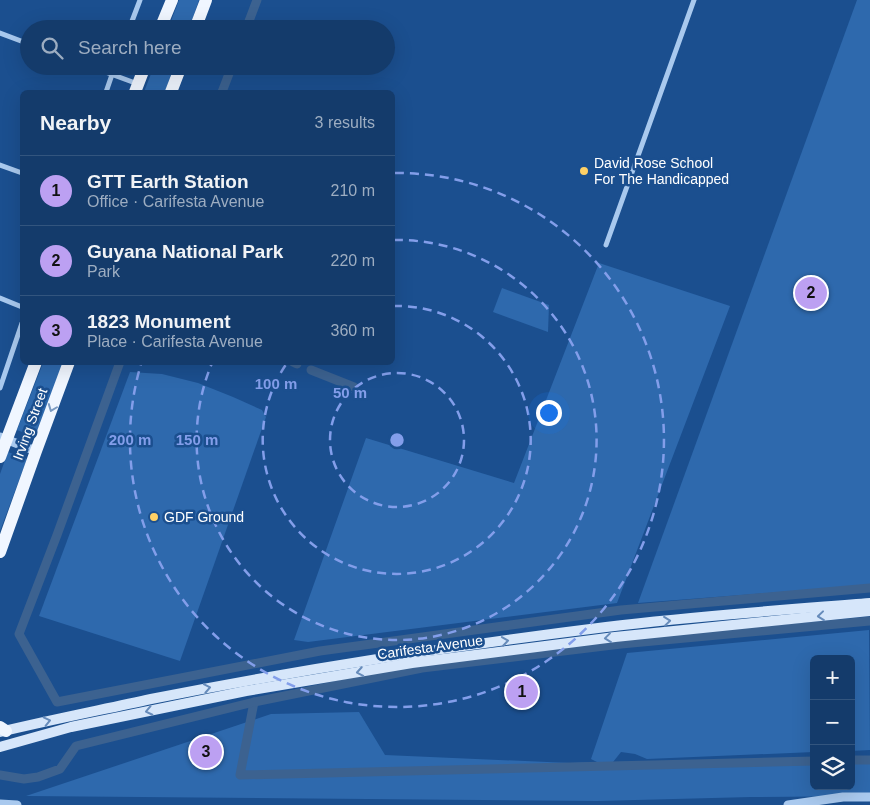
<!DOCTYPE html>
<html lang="en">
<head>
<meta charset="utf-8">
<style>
  :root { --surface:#143b6b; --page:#1d4271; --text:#f1f3f6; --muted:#9dadc1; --line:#33557e; --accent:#bca0f2 }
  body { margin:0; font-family:Arial,sans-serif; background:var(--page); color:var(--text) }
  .controls { position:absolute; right:15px; bottom:15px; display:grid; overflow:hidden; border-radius:8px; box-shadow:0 5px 20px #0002 }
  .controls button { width:45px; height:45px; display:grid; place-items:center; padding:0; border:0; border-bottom:1px solid var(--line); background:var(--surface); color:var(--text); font:25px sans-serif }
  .you { position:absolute; left:548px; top:412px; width:18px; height:18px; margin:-12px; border:4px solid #fff; border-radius:50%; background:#1a73e8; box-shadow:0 0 0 8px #1a73e833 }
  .badge { display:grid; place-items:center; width:32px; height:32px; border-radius:50%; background:var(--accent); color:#111; font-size:16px; font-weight:700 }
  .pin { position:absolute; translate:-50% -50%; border:2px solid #fff; box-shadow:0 1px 5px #0006 }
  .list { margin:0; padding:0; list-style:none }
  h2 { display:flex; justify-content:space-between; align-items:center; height:65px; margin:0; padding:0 20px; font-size:21px }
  h2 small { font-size:16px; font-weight:400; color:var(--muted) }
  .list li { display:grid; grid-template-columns:32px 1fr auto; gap:15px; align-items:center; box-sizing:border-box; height:70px; padding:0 20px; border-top:1px solid var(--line) }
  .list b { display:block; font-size:19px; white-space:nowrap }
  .list p { margin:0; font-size:16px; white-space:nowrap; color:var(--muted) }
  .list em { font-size:16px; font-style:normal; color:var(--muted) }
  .icon { flex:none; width:28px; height:28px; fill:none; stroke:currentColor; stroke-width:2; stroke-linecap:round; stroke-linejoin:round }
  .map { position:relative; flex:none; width:870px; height:805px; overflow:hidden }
  .search { position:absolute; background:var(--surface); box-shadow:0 5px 20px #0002; left:20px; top:20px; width:375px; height:55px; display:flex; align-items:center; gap:12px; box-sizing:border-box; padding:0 18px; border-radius:28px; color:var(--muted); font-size:19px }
  .panel { position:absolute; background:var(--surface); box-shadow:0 5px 20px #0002; left:20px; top:90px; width:375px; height:275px; border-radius:8px }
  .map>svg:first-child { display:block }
  .green { fill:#2e69ad }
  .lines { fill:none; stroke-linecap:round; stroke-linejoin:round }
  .canal { stroke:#3c6290; stroke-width:9 }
  .minor { stroke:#a9c9ee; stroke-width:5 }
  .tertiary { stroke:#a9c9ee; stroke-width:9 }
  .secondary { stroke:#d6e6fa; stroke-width:10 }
  .primary { stroke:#f0f6ff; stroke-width:12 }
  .oneway { stroke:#7b9ac1 }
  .oneway2 { stroke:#668bba }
  .ring { fill:none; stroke:#839eea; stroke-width:2.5; stroke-dasharray:9 6 }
  .poi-dot { fill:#ffd166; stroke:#1b4f8f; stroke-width:2 }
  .labels { text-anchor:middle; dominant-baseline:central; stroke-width:5; stroke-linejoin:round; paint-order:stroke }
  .poi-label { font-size:14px; fill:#fff; stroke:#1b4f8f; text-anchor:start }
  .street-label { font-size:14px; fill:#fff; stroke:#1b4f8f }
  .centre { fill:#839eea; stroke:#1b4f8f; stroke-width:2.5 }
  .ring-label { font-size:15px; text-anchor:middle; font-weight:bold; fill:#839eea; stroke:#1b4f8f; stroke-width:5; stroke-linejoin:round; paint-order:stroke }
</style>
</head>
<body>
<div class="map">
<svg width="870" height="805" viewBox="0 0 870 805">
  <rect width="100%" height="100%" fill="#1b4f8f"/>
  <g class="green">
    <path d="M179 0H199L189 29H168Z"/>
    <path d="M857 0H870V585L638 603Z"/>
    <path d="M154 66H174L165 92H144Z"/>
    <path d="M599 263 730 306 617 603 308 642 294 640 366 438 514 483Z"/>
    <path d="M502 288 549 305 548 332 493 312Z"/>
    <path d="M43 363H63L35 437 17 430Z"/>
    <path d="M130 372 162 374 198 383 233 397 262 410 266 417 180 661 39 616Z"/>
    <path d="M8 452 27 459 0 531V474Z"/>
    <path d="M869 630 870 750 851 751V659H814V752L647 759 635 754 621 752 613 762 814 758V786H851V757H870V796L751 797 597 801 26 796 271 714 359 712 385 755 570 763 597 762 591 759 627 653Z"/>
  </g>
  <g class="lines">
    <g class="canal">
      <path d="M246 29 257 0"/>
      <path d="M222 92 232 66"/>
      <path d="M120 362 57 535 19 634 57 702 320 651 621 610 870 588"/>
      <path d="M293 362 297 364"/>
      <path d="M311 370 354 387"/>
      <path d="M254 702 240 775 814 761"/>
      <path d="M851 760H870"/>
      <path d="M0 775 24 779 38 777 60 769 76 746 254 702 422 668 621 644 870 621"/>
    </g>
    <g class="minor">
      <path d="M129 29 140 0"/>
      <path d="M0 33 29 44"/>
      <path d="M89 66 138 84"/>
      <path d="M106 92 115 66"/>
      <path d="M0 165 22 173"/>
      <path d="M606 245 694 0"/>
      <path d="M0 298 22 307"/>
      <path d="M0 388 22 323"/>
    </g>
    <g class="tertiary">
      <path d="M0 437 36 451"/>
      <path d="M0 804 17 805"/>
      <path d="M788 805 843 797H870"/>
    </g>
    <g class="secondary">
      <path d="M0 732C50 720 101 710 151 699 302 669 453 646 606 627 693 616 782 610 870 603"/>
      <path d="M0 747 71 727 246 691 412 663 615 637 870 611"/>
    </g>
    <g class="primary">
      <path d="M160 29 172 0"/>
      <path d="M195 29 206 0"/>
      <path d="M135 92 145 66"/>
      <path d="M171 92 181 66"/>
      <path d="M0 457 36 362"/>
      <path d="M0 552 36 451 69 362"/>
      <path d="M0 727 6 731"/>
    </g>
  </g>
  <defs><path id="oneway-chevron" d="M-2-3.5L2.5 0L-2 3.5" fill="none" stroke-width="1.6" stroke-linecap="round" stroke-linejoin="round" transform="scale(1.25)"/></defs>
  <use class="oneway" href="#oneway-chevron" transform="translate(52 408) rotate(111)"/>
  <g class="oneway2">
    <use href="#oneway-chevron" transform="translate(821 616) rotate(174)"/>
    <use href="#oneway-chevron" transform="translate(667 621) rotate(-6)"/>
    <use href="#oneway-chevron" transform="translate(608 638) rotate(173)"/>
    <use href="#oneway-chevron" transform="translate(505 641) rotate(-8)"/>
    <use href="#oneway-chevron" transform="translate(360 672) rotate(170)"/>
    <use href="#oneway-chevron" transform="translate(207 688) rotate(-11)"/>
    <use href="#oneway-chevron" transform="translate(149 711) rotate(168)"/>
    <use href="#oneway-chevron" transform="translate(47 721) rotate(-13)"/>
  </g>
  <g class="ring">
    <circle cx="397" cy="440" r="67"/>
    <path d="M393 306A134 134 0 1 1 287 363"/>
    <path d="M394 240A200 200 0 1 1 212 363"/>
    <path d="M395 173A267 267 0 1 1 141 364"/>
  </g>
  <g class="poi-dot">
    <circle cx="584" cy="171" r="5"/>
    <circle cx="154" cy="517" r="5"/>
  </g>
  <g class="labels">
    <g class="poi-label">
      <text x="594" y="163">David Rose School<tspan x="594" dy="16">For The Handicapped</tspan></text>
      <text x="164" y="517">GDF Ground</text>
    </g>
    <g class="street-label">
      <text transform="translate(30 424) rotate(-70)">Irving Street</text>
      <text transform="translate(430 647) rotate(-8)">Carifesta Avenue</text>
    </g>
  </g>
  <circle cx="397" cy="440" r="8" class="centre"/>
  <g class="ring-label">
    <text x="276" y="389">100 m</text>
    <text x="350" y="398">50 m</text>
    <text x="130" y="445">200 m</text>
    <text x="197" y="445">150 m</text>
  </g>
</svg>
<div class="controls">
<button>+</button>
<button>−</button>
<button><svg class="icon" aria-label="layers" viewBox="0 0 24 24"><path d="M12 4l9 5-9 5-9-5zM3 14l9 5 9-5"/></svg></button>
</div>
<div class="you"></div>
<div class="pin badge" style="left:522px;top:692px">1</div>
<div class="pin badge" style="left:811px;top:293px">2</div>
<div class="pin badge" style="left:206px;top:752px">3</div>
<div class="search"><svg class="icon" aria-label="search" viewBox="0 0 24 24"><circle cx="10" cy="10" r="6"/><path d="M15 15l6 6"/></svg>Search here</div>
<section class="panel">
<h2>Nearby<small>3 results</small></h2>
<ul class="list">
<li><span class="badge">1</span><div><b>GTT Earth Station</b><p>Office · Carifesta Avenue</p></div><em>210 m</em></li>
<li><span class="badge">2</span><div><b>Guyana National Park</b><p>Park</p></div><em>220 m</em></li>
<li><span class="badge">3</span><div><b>1823 Monument</b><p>Place · Carifesta Avenue</p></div><em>360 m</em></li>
</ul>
</section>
</div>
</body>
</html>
